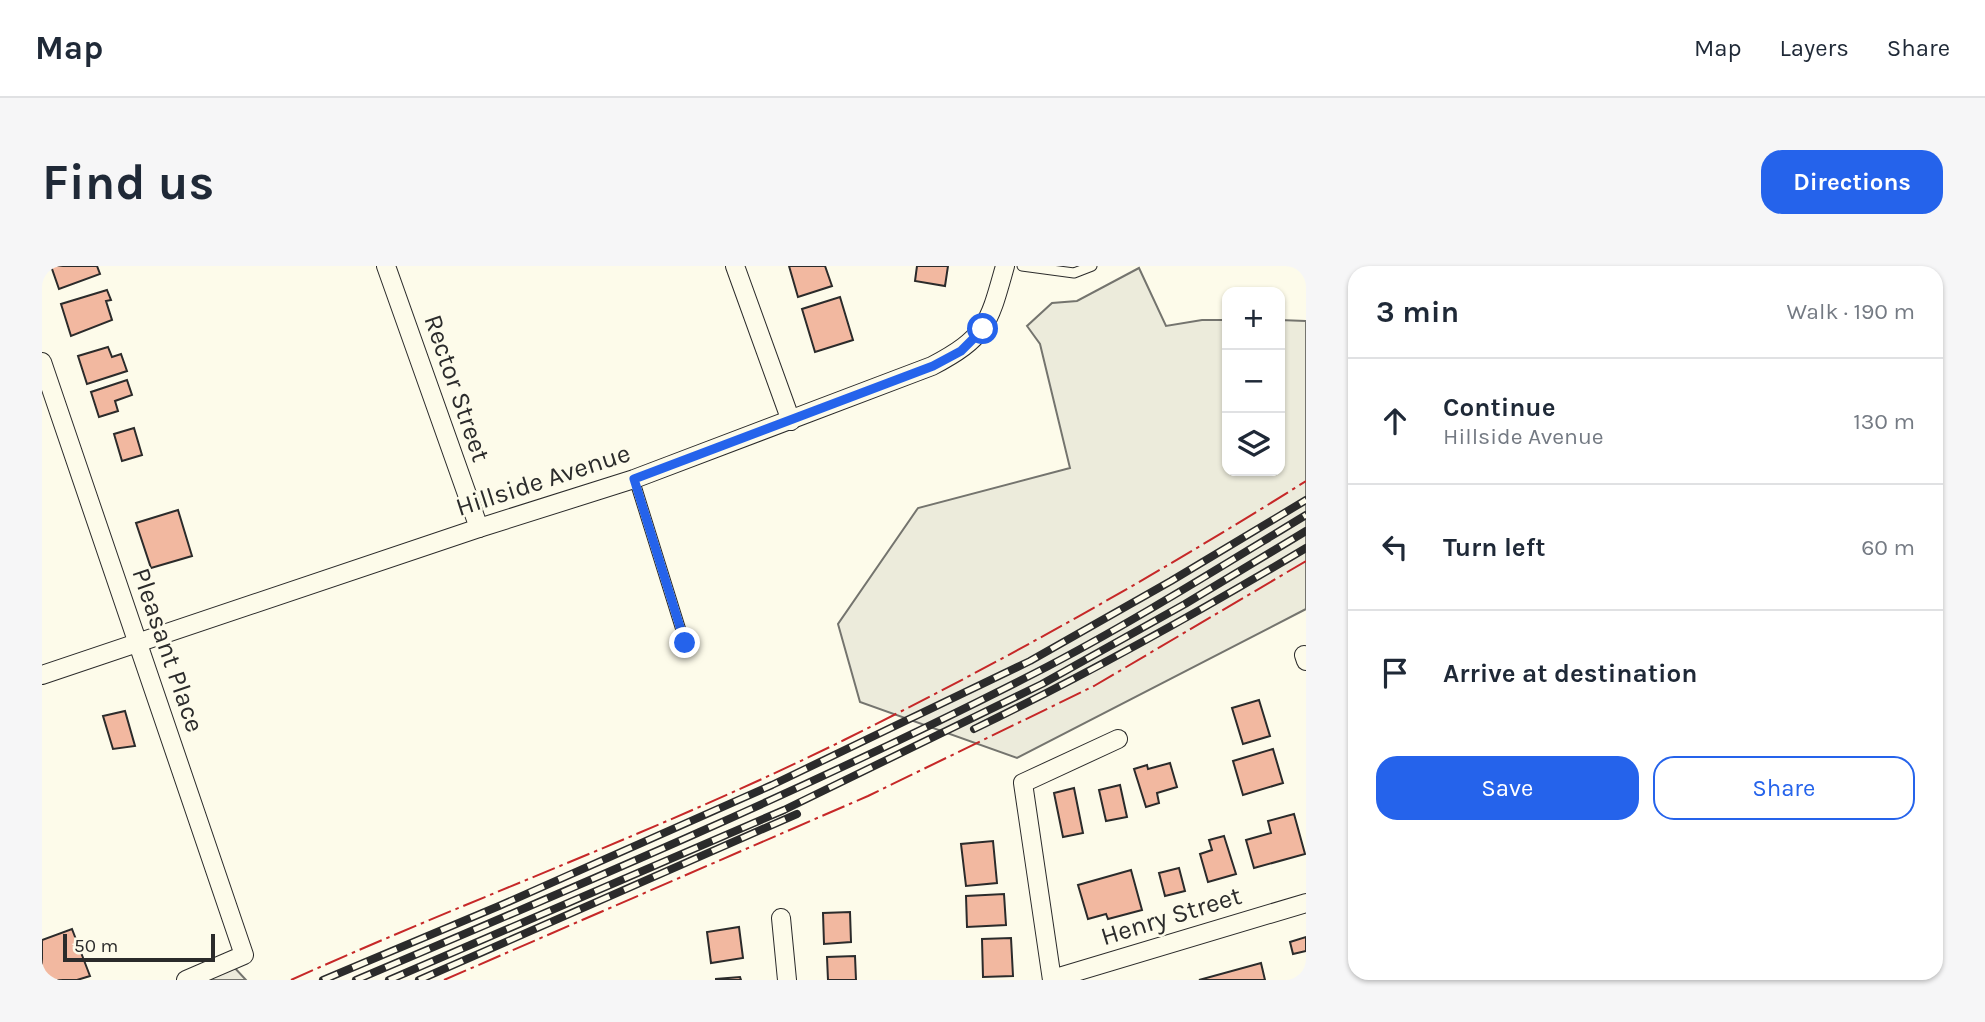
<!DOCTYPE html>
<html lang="en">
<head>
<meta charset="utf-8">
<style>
  :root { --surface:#fff; --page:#f6f6f7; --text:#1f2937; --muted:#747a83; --line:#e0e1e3; --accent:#2563eb }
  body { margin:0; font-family:Karla,sans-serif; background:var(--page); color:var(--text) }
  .controls { position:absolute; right:21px; top:21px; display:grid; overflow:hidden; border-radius:14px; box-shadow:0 2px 5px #0004 }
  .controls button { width:63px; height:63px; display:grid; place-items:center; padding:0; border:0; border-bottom:2px solid var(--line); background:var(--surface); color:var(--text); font:35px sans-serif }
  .scale { position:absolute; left:21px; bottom:18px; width:152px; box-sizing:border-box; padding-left:7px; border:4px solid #2b2b2b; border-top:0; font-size:19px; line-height:24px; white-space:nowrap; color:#2b2b2b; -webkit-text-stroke:5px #fdfbea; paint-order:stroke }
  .stop { position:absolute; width:21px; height:21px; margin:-16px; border:5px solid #2563eb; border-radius:50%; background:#fff }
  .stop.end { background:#2563eb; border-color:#fff; box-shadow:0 2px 7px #0008 }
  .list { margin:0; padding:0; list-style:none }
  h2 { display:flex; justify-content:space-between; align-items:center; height:91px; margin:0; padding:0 28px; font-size:30px }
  h2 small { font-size:23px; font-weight:400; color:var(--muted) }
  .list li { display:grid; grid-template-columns:46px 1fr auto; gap:21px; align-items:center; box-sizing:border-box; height:126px; padding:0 28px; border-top:2px solid var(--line) }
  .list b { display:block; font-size:26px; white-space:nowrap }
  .list p { margin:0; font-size:23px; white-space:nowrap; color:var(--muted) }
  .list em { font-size:23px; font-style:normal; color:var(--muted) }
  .actions { display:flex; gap:14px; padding:21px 28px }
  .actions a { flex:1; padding:16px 0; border:2px solid var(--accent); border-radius:21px; text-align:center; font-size:24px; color:var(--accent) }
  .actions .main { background:var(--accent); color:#fff }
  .icon { flex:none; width:38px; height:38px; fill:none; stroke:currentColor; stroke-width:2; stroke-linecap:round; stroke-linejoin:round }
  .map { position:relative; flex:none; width:1264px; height:714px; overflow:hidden; border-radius:21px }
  header { display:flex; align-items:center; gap:42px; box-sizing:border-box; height:98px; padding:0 35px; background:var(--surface); border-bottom:2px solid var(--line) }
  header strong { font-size:33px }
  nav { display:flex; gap:38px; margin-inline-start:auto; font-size:24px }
  .intro { display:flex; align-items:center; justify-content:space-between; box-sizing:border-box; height:168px; padding:0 42px }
  h1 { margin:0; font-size:49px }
  .button { padding:18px 32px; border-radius:21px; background:var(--accent); color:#fff; font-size:24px; font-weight:700 }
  main { display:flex; gap:42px; padding:0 42px }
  aside { flex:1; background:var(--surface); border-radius:21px; box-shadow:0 2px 5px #0004 }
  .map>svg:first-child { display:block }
  .green { fill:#ecebdb; stroke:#74746e; stroke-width:2 }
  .parking { fill:#eceadb; stroke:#74746e; stroke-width:2 }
  .building { fill:#f2b8a0; stroke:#2b2b2b; stroke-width:2 }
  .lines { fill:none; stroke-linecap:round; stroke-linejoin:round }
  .lane-casing { stroke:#2b2b2b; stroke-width:11 }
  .street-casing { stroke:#2b2b2b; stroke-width:20 }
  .lane { stroke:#fdfbea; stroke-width:9 }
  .street { stroke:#fdfbea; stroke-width:18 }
  .rail-casing { stroke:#2b2b2b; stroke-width:8 }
  .rail { stroke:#fdfbea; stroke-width:5; stroke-dasharray:16; stroke-linecap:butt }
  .power { stroke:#c62828; stroke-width:2; stroke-dasharray:24 5 3.5 5; stroke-linecap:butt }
  .route { stroke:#2563eb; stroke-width:9 }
  .labels { text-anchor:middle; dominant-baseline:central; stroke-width:5; stroke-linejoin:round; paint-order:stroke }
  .street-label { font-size:26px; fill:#2b2b2b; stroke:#fdfbea }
</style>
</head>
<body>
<header>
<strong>Map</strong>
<nav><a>Map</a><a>Layers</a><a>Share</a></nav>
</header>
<div class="intro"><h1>Find us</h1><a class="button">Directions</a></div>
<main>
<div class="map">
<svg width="1264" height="714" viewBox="0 0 1264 714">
  <rect width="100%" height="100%" fill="#fdfbea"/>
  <path class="green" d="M1097 2 1124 60 1160 54H1185V205H1238V54L1264 55V343L975 492 818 436 796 358 876 242 1028 202 998 78 985 60 1010 37 1035 35Z"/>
  <path class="parking" d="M191 700 204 714H158Z"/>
  <g class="building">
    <path d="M9 0H55L58 8 17 23Z"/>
    <path d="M747 0H783L790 20 756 31Z"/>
    <path d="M875 0H906L903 20 873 15Z"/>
    <path d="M65 24 69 34 64 35 70 54 29 70 19 38Z"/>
    <path d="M798 31 811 74 773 86 760 43Z"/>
    <path d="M66 81 70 91 79 88 85 105 45 118 36 90Z"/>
    <path d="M85 114 90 129 73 135 76 145 57 151 49 126Z"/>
    <path d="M92 162 100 189 80 195 72 168Z"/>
    <path d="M136 244 150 290 109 302 94 257Z"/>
    <path d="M1217 434 1228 470 1201 478 1190 442Z"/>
    <path d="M83 445 93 480 71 483 61 450Z"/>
    <path d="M1231 483 1241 517 1201 529 1191 495Z"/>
    <path d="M1128 497 1135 521 1115 527 1117 537 1104 541 1092 503 1105 499 1106 503Z"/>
    <path d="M1078 519 1085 551 1064 555 1057 524Z"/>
    <path d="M1032 522 1041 567 1021 571 1012 527Z"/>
    <path d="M1252 548 1263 588 1212 602 1204 574 1229 567 1226 555Z"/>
    <path d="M1182 570 1194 608 1166 616 1158 588 1170 584 1167 574Z"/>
    <path d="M951 575 955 617 924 620 919 578Z"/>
    <path d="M1137 602 1143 625 1123 630 1117 607Z"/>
    <path d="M1089 604 1100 644 1066 653 1064 648 1046 653 1036 619Z"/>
    <path d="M962 628 964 659 925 661 924 630Z"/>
    <path d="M808 646 809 676 782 678 781 647Z"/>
    <path d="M697 661 701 692 669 697 665 666Z"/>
    <path d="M30 663 48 710 35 714H0V674Z"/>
    <path d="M1264 671V685L1251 688 1248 676Z"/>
    <path d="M969 672 971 710 941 711 940 673Z"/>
    <path d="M813 690 814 714H786L785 691Z"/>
    <path d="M1219 697 1223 714H1157Z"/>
    <path d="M698 711 699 714H674V713Z"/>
  </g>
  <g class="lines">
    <g class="lane-casing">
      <g id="lane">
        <path d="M980 0 1032 7 1050 0"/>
        <path d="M592 213 643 377"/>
      </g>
    </g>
    <g class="street-casing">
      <g id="street">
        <path d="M344 0 437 262"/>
        <path d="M693 0 749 155"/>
        <path d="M0 96 202 689 144 714"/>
        <path d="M1262 389 1264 395"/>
        <path d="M0 409 437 262 592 213 890 100C945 71 947 57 963 0"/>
        <path d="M739 652 745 714"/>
        <path d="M1010 713 1264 637"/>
        <path d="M1010 714 981 517 1076 473"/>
      </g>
    </g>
    <use href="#lane" class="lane"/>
    <use href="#street" class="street"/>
    <g class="rail-casing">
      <g id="rail">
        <path d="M932 463C1046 408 1155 347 1264 282"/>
        <path d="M281 714 457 640 730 519 988 395 1129 315 1264 234"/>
        <path d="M314 714C543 617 772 520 993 407 1086 359 1175 303 1264 249"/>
        <path d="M347 714 742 544 1000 418 1143 338 1264 265"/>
        <path d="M377 714 755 548"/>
      </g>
    </g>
    <use href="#rail" class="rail"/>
    <g class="power">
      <path d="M249 714C433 631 622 563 802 474 960 396 1115 309 1264 215"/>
      <path d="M402 714 826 530 1052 420 1264 295"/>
    </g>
  </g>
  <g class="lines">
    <path class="route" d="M643 377 592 213 891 100 919 85 941 63"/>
  </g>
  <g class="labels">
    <g class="street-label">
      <text transform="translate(415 122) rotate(71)">Rector Street</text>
      <text transform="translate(501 214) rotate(-18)">Hillside Avenue</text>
      <text transform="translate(126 384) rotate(71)">Pleasant Place</text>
      <text transform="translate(1129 650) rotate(-17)">Henry Street</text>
    </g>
  </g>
</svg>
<div class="controls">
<button>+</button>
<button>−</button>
<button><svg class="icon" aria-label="layers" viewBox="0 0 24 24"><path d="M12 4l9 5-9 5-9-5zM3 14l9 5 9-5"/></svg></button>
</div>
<div class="scale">50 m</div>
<div class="stop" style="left:941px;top:63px"></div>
<div class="stop end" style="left:643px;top:377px"></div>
</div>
<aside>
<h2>3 min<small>Walk · 190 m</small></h2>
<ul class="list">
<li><svg class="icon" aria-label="ahead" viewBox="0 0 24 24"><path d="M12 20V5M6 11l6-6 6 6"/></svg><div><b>Continue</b><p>Hillside Avenue</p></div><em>130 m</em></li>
<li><svg class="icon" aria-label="left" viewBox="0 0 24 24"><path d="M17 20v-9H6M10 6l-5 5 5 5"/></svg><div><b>Turn left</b></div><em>60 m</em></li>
<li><svg class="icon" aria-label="arrive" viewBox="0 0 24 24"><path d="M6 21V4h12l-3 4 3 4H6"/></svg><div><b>Arrive at destination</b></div></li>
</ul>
<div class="actions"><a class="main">Save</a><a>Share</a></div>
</aside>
</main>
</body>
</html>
